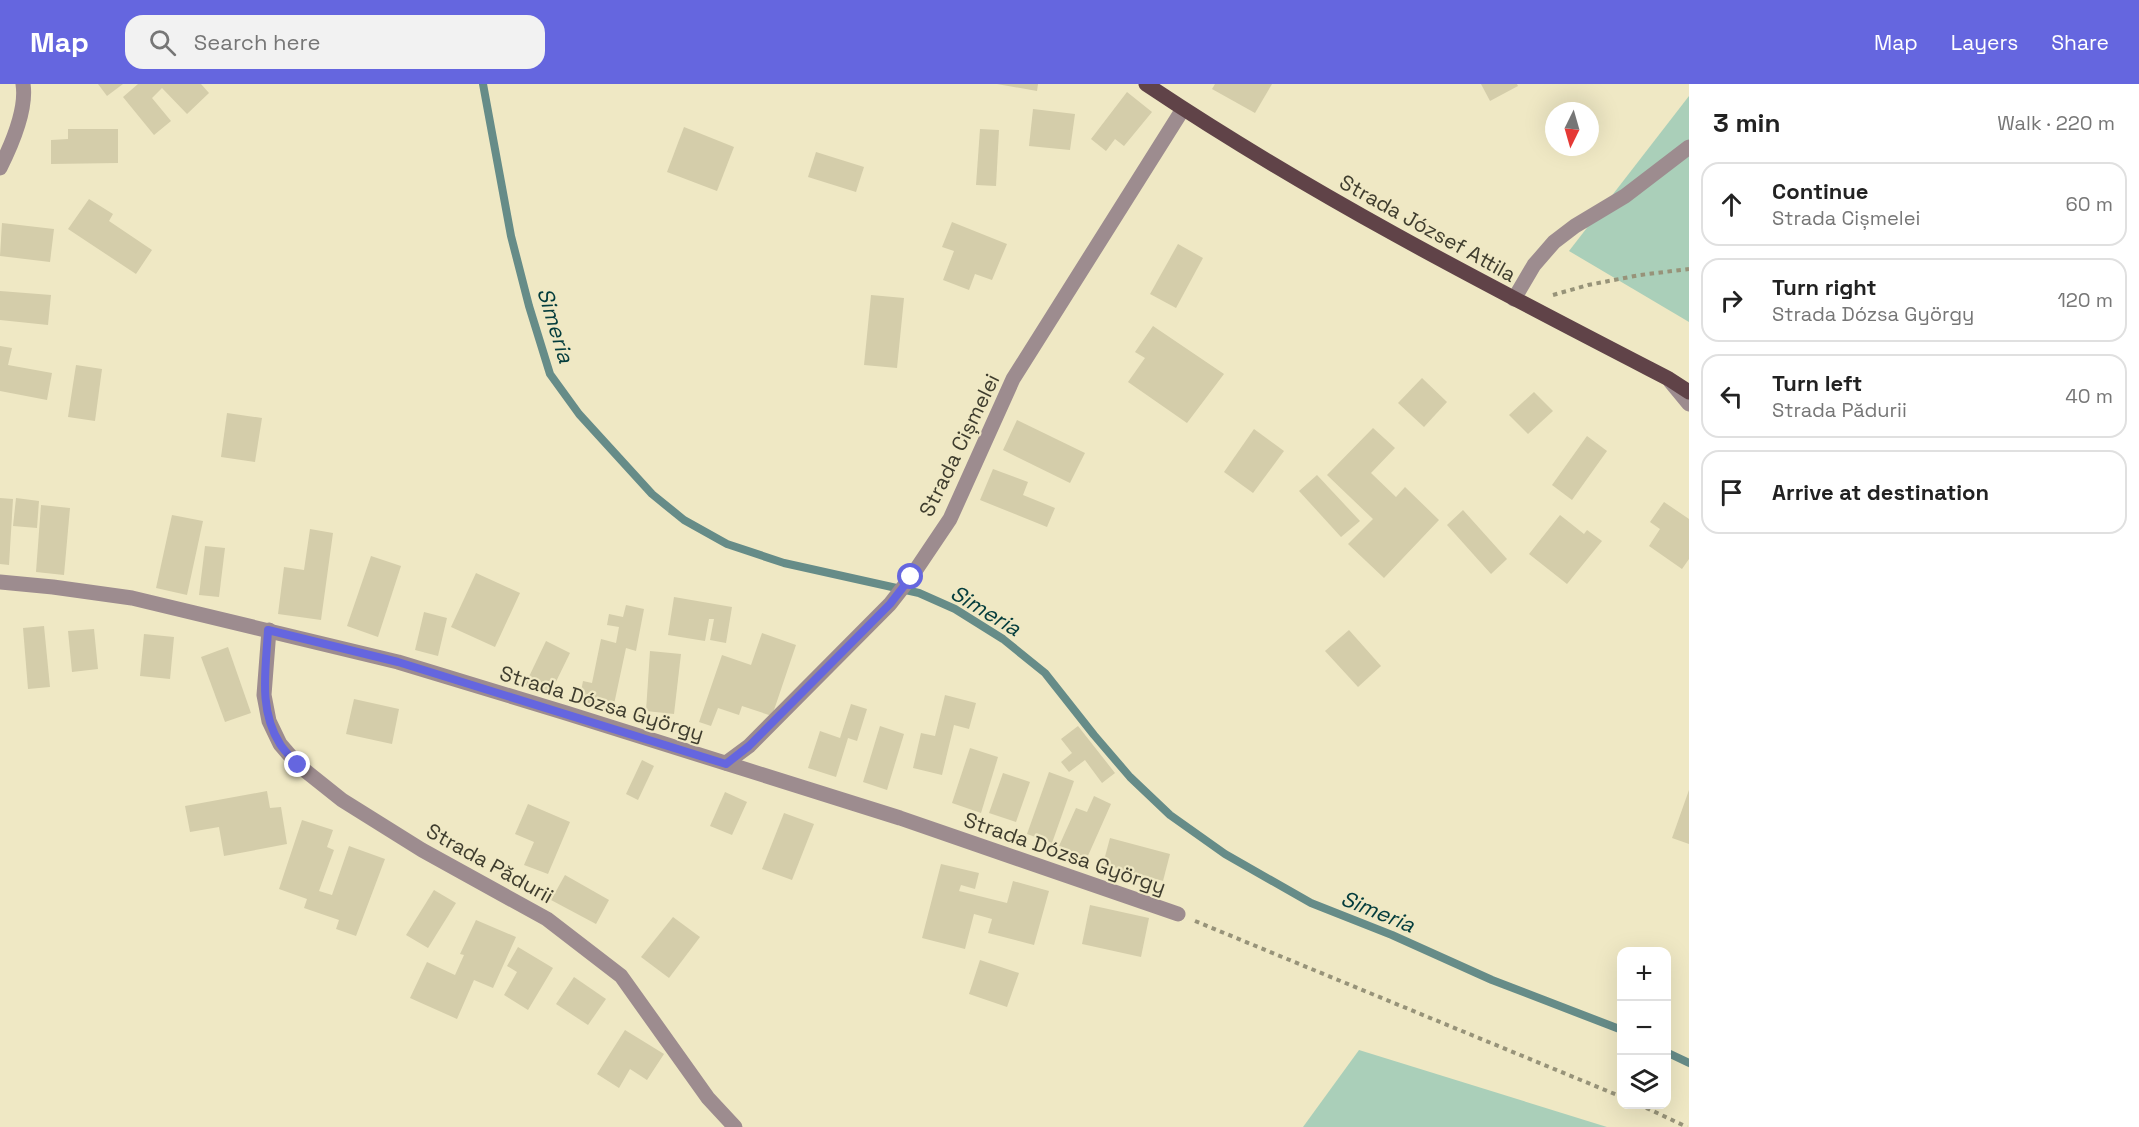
<!DOCTYPE html>
<html lang="en">
<head>
<meta charset="utf-8">
<style>
  :root { --surface:#fff; --page:#f2f2f2; --text:#222; --muted:#767676; --line:#e0e0e0; --accent:#6566df }
  body { margin:0; font-family:"Space Grotesk",sans-serif; background:var(--page); color:var(--text) }
  .controls { position:absolute; right:18px; bottom:18px; display:grid; overflow:hidden; border-radius:12px; box-shadow:0 6px 24px #0002 }
  .controls button { width:54px; height:54px; display:grid; place-items:center; padding:0; border:0; border-bottom:2px solid var(--line); background:var(--surface); color:var(--text); font:30px sans-serif }
  .compass { position:absolute; left:1545px; top:18px; width:54px; height:54px; border-radius:50%; background:var(--surface); box-shadow:0 6px 24px #0002; rotate:185deg }
  .stop { position:absolute; width:18px; height:18px; margin:-14px; border:4px solid #6566df; border-radius:50%; background:#fff }
  .stop.end { background:#6566df; border-color:#fff; box-shadow:0 2px 6px #0008 }
  .list { margin:0; padding:0; list-style:none }
  h2 { display:flex; justify-content:space-between; align-items:center; height:78px; margin:0; padding:0 24px; font-size:26px }
  h2 small { font-size:20px; font-weight:400; color:var(--muted) }
  .list li { display:grid; grid-template-columns:39px 1fr auto; gap:18px; align-items:center; box-sizing:border-box; height:84px; margin:0 12px 12px; padding:0 12px; border:2px solid var(--line); border-radius:18px }
  .list b { display:block; font-size:22px; white-space:nowrap }
  .list p { margin:0; font-size:20px; white-space:nowrap; color:var(--muted) }
  .list em { font-size:20px; font-style:normal; color:var(--muted) }
  .icon { flex:none; width:33px; height:33px; fill:none; stroke:currentColor; stroke-width:2; stroke-linecap:round; stroke-linejoin:round }
  .map { position:relative; flex:none; width:1689px; height:1043px; overflow:hidden }
  header { display:flex; align-items:center; gap:36px; box-sizing:border-box; height:84px; padding:0 30px; background:var(--accent); color:#fff }
  header strong { font-size:28px }
  nav { display:flex; gap:33px; margin-inline-start:auto; font-size:21px }
  .search { width:420px; height:54px; background:var(--page); display:flex; align-items:center; gap:15px; box-sizing:border-box; padding:0 21px; border-radius:18px; color:var(--muted); font-size:22px }
  main { display:flex }
  aside { flex:1; background:var(--surface) }
  .map>svg:first-child { display:block }
  .green { fill:#aacfb9 }
  .lines { fill:none; stroke-linecap:round; stroke-linejoin:round }
  .stream { stroke:#668c88; stroke-width:8 }
  .building { fill:#d4cdaa }
  .path { stroke:#979379; stroke-width:4; stroke-dasharray:4.5 4.5; stroke-linecap:butt }
  .minor { stroke:#9d8c8f; stroke-width:15 }
  .major { stroke:#604348; stroke-width:15 }
  .route { stroke:#6566df; stroke-width:8 }
  .labels { text-anchor:middle; dominant-baseline:central; stroke-width:4.5; stroke-linejoin:round; paint-order:stroke }
  .street-label { font-size:21px; fill:#3f3d2e; stroke:#efe8c4 }
  .water-label { font-size:22px; font-style:italic; fill:#033c3c; stroke:#efe8c4 }
</style>
</head>
<body>
<header>
<strong>Map</strong>
<div class="search"><svg class="icon" aria-label="search" viewBox="0 0 24 24"><circle cx="10" cy="10" r="6"/><path d="M15 15l6 6"/></svg>Search here</div>
<nav><a>Map</a><a>Layers</a><a>Share</a></nav>
</header>
<main>
<div class="map">
<svg width="1689" height="1043" viewBox="0 0 1689 1043">
  <rect width="100%" height="100%" fill="#efe8c4"/>
  <g class="green">
    <path d="M1689 12V238L1569 167Z"/>
    <path d="M1359 966 1607 1043H1303Z"/>
  </g>
  <g class="lines">
    <g class="stream">
      <path d="M483 0 511 152 529 222 550 290 579 330 652 410 684 436 727 460 784 479 919 509 955 525 1003 555 1045 589 1094 651 1130 693 1170 731 1225 770 1311 819 1392 851 1492 896 1622 946"/>
      <path d="M1666 968 1689 979"/>
    </g>
  </g>
  <g class="building">
    <path d="M98 0H123L107 12Z"/>
    <path d="M138 0H201L209 9 187 30 162 4 152 14 171 37 154 51 123 13Z"/>
    <path d="M997 0H1038L1037 7Z"/>
    <path d="M1215 0H1272L1255 29 1212 5Z"/>
    <path d="M1481 0H1517L1518 2 1490 17Z"/>
    <path d="M1127 8 1152 28 1124 62 1115 55 1106 67 1091 55Z"/>
    <path d="M1033 25 1075 30 1070 66 1029 62Z"/>
    <path d="M684 43 734 63 717 107 667 88Z"/>
    <path d="M68 45H118V79L51 80V56L68 55Z"/>
    <path d="M980 45 999 46 996 102 976 101Z"/>
    <path d="M816 68 864 83 856 108 808 93Z"/>
    <path d="M89 115 113 130 109 137 152 166 136 190 68 145Z"/>
    <path d="M952 138 1007 160 992 196 975 190 969 206 943 196 954 167 942 163Z"/>
    <path d="M2 139 54 145 50 178 0 172Z"/>
    <path d="M1178 160 1203 174 1176 224 1150 210Z"/>
    <path d="M0 207 51 211 48 241 0 236Z"/>
    <path d="M871 211 904 214 897 284 864 281Z"/>
    <path d="M1153 242 1224 290 1187 339 1128 298 1145 274 1135 268Z"/>
    <path d="M0 262 12 264 8 281 52 289 47 316 0 307Z"/>
    <path d="M76 281 102 285 95 337 68 333Z"/>
    <path d="M1422 294 1447 318 1424 343 1398 319Z"/>
    <path d="M1534 308 1553 327 1528 350 1509 331Z"/>
    <path d="M227 329 262 334 255 378 221 373Z"/>
    <path d="M1017 336 1085 369 1070 399 1003 366Z"/>
    <path d="M1373 344 1395 364 1371 389 1396 413 1405 403 1439 436 1384 494 1348 460 1373 435 1327 391Z"/>
    <path d="M1254 345 1284 367 1253 409 1224 388Z"/>
    <path d="M1587 352 1607 367 1572 416 1552 401Z"/>
    <path d="M993 385 1028 398 1023 411 1055 424 1047 443 980 416Z"/>
    <path d="M1317 391 1360 437 1341 453 1299 407Z"/>
    <path d="M0 414 13 415 9 481 0 480Z"/>
    <path d="M16 414 39 417 37 444 13 442Z"/>
    <path d="M1664 418 1689 435V475L1682 485 1649 462 1660 445 1650 438Z"/>
    <path d="M41 421 70 424 64 491 36 488Z"/>
    <path d="M1463 426 1507 475 1491 490 1447 441Z"/>
    <path d="M172 431 203 437 187 511 156 504Z"/>
    <path d="M1560 431 1584 450 1587 446 1602 457 1567 500 1529 470Z"/>
    <path d="M310 445 333 449 321 536 278 530 284 483 304 486Z"/>
    <path d="M205 462 225 464 219 513 199 511Z"/>
    <path d="M371 472 401 482 378 553 347 542Z"/>
    <path d="M476 489 520 509 495 563 451 543Z"/>
    <path d="M674 513 732 523 726 559 710 556 714 535H709L705 557 668 551Z"/>
    <path d="M626 521 644 525 636 567 626 564 613 625 579 618 583 597 592 599 601 555 616 559 619 543 607 541 609 530 623 533Z"/>
    <path d="M424 528 447 534 438 572 415 566Z"/>
    <path d="M44 542 50 603 28 605 23 544Z"/>
    <path d="M94 545 98 585 72 588 68 547Z"/>
    <path d="M1349 546 1381 582 1358 603 1325 567Z"/>
    <path d="M762 549 796 561 772 632 742 622 739 631 718 624 711 642 699 638 722 571 751 581Z"/>
    <path d="M144 550 174 553 170 595 140 592Z"/>
    <path d="M546 557 570 569 549 612 525 601Z"/>
    <path d="M228 563 251 629 225 638 201 573Z"/>
    <path d="M650 567 681 570 674 630 646 627Z"/>
    <path d="M945 611 976 619 969 645 954 641 942 691 913 684 921 649 935 652Z"/>
    <path d="M354 615 399 625 392 660 346 650Z"/>
    <path d="M851 620 867 625 857 657 848 654 836 693 808 684 820 647 840 654Z"/>
    <path d="M880 642 904 650 887 706 863 698Z"/>
    <path d="M1078 642 1115 689 1102 699 1085 676 1069 688 1061 678 1072 669 1061 655Z"/>
    <path d="M970 664 998 673 981 729 952 719Z"/>
    <path d="M642 676 654 682 638 716 626 710Z"/>
    <path d="M1049 688 1074 697 1052 759 1027 750Z"/>
    <path d="M1003 689 1030 698 1016 738 989 729Z"/>
    <path d="M1689 706V760L1672 754Z"/>
    <path d="M267 707 270 724 281 723 287 760 224 772 219 743 190 748 185 722Z"/>
    <path d="M725 708 747 718 732 751 710 742Z"/>
    <path d="M1094 712 1111 720 1087 774 1059 762 1076 724 1087 728Z"/>
    <path d="M528 720 570 738 548 790 524 781 534 758 515 750Z"/>
    <path d="M784 729 814 740 792 796 762 785Z"/>
    <path d="M302 736 333 746 327 763 334 766 319 807 332 811 349 762 385 775 356 852 336 845 339 836 304 824 307 815 279 805Z"/>
    <path d="M1110 754 1170 770 1163 797 1103 780Z"/>
    <path d="M941 780 979 789 975 805 961 801 959 807 1007 819 1013 797 1049 807 1034 861 988 849 992 835 974 830 965 865 922 854Z"/>
    <path d="M565 791 609 816 596 840 551 816Z"/>
    <path d="M434 806 456 819 428 864 406 851Z"/>
    <path d="M1090 821 1149 834 1141 873 1082 860Z"/>
    <path d="M673 833 700 853 669 894 641 873Z"/>
    <path d="M476 836 516 853 493 904 474 896 457 935 410 914 427 878 455 891 464 871 460 870Z"/>
    <path d="M518 863 553 884 528 926 504 911 517 888 507 882Z"/>
    <path d="M980 876 1019 889 1007 923 969 910Z"/>
    <path d="M574 893 606 915 588 941 556 920Z"/>
    <path d="M625 946 664 970 647 996 630 985 619 1004 597 990Z"/>
  </g>
  <g class="lines">
    <g class="path">
      <path d="M1553 211 1588 201 1640 191 1689 185"/>
      <path d="M1195 837 1622 1013"/>
      <path d="M1638 1020 1687 1043"/>
    </g>
    <g class="minor">
      <path d="M0 84C11 62 27 25 23 0"/>
      <path d="M1514 215 1534 181 1554 158 1575 142 1625 112 1689 63"/>
      <path d="M1670 297 1689 320"/>
      <path d="M0 498 53 503 132 514 398 578 566 629 900 734 1178 830"/>
      <path d="M269 546 264 611 269 637 280 660 298 681 342 716 422 766 547 835 621 892 708 1014 735 1043"/>
      <path d="M726 679 749 662 890 520 911 493 950 435 1013 295 1183 25"/>
    </g>
    <path class="major" d="M1146 0C1313 112 1491 203 1669 295L1689 308"/>
  </g>
  <g class="lines">
    <path class="route" d="M298 681C292 674 284 667 280 660 258 625 266 585 268 546L398 578 726 680 749 662 890 520 911 493"/>
  </g>
  <g class="labels">
    <g class="street-label">
      <text transform="translate(1428 144) rotate(29)">Strada József Attila</text>
      <text transform="translate(959 361) rotate(-64)">Strada Cișmelei</text>
      <text transform="translate(602 619) rotate(17)">Strada Dózsa György</text>
      <text transform="translate(1065 769) rotate(19)">Strada Dózsa György</text>
      <text transform="translate(490 779) rotate(29)">Strada Pădurii</text>
    </g>
    <g class="water-label">
      <text transform="translate(556 241) rotate(73)">Simeria</text>
      <text transform="translate(986 526) rotate(31)">Simeria</text>
      <text transform="translate(1378 827) rotate(22)">Simeria</text>
    </g>
  </g>
</svg>
<div class="controls">
<button>+</button>
<button>−</button>
<button><svg class="icon" aria-label="layers" viewBox="0 0 24 24"><path d="M12 4l9 5-9 5-9-5zM3 14l9 5 9-5"/></svg></button>
</div>
<svg class="compass" viewBox="-18 -18 36 36"><path d="M0-13l5 13h-10z" fill="#e53935"/><path d="M0 13l5-13h-10z" fill="#767676"/></svg>
<div class="stop" style="left:911px;top:493px"></div>
<div class="stop end" style="left:298px;top:681px"></div>
</div>
<aside>
<h2>3 min<small>Walk · 220 m</small></h2>
<ul class="list">
<li><svg class="icon" aria-label="ahead" viewBox="0 0 24 24"><path d="M12 20V5M6 11l6-6 6 6"/></svg><div><b>Continue</b><p>Strada Cișmelei</p></div><em>60 m</em></li>
<li><svg class="icon" aria-label="right" viewBox="0 0 24 24"><path d="M7 20v-9h11M14 6l5 5-5 5"/></svg><div><b>Turn right</b><p>Strada Dózsa György</p></div><em>120 m</em></li>
<li><svg class="icon" aria-label="left" viewBox="0 0 24 24"><path d="M17 20v-9H6M10 6l-5 5 5 5"/></svg><div><b>Turn left</b><p>Strada Pădurii</p></div><em>40 m</em></li>
<li><svg class="icon" aria-label="arrive" viewBox="0 0 24 24"><path d="M6 21V4h12l-3 4 3 4H6"/></svg><div><b>Arrive at destination</b></div></li>
</ul>
</aside>
</main>
</body>
</html>
